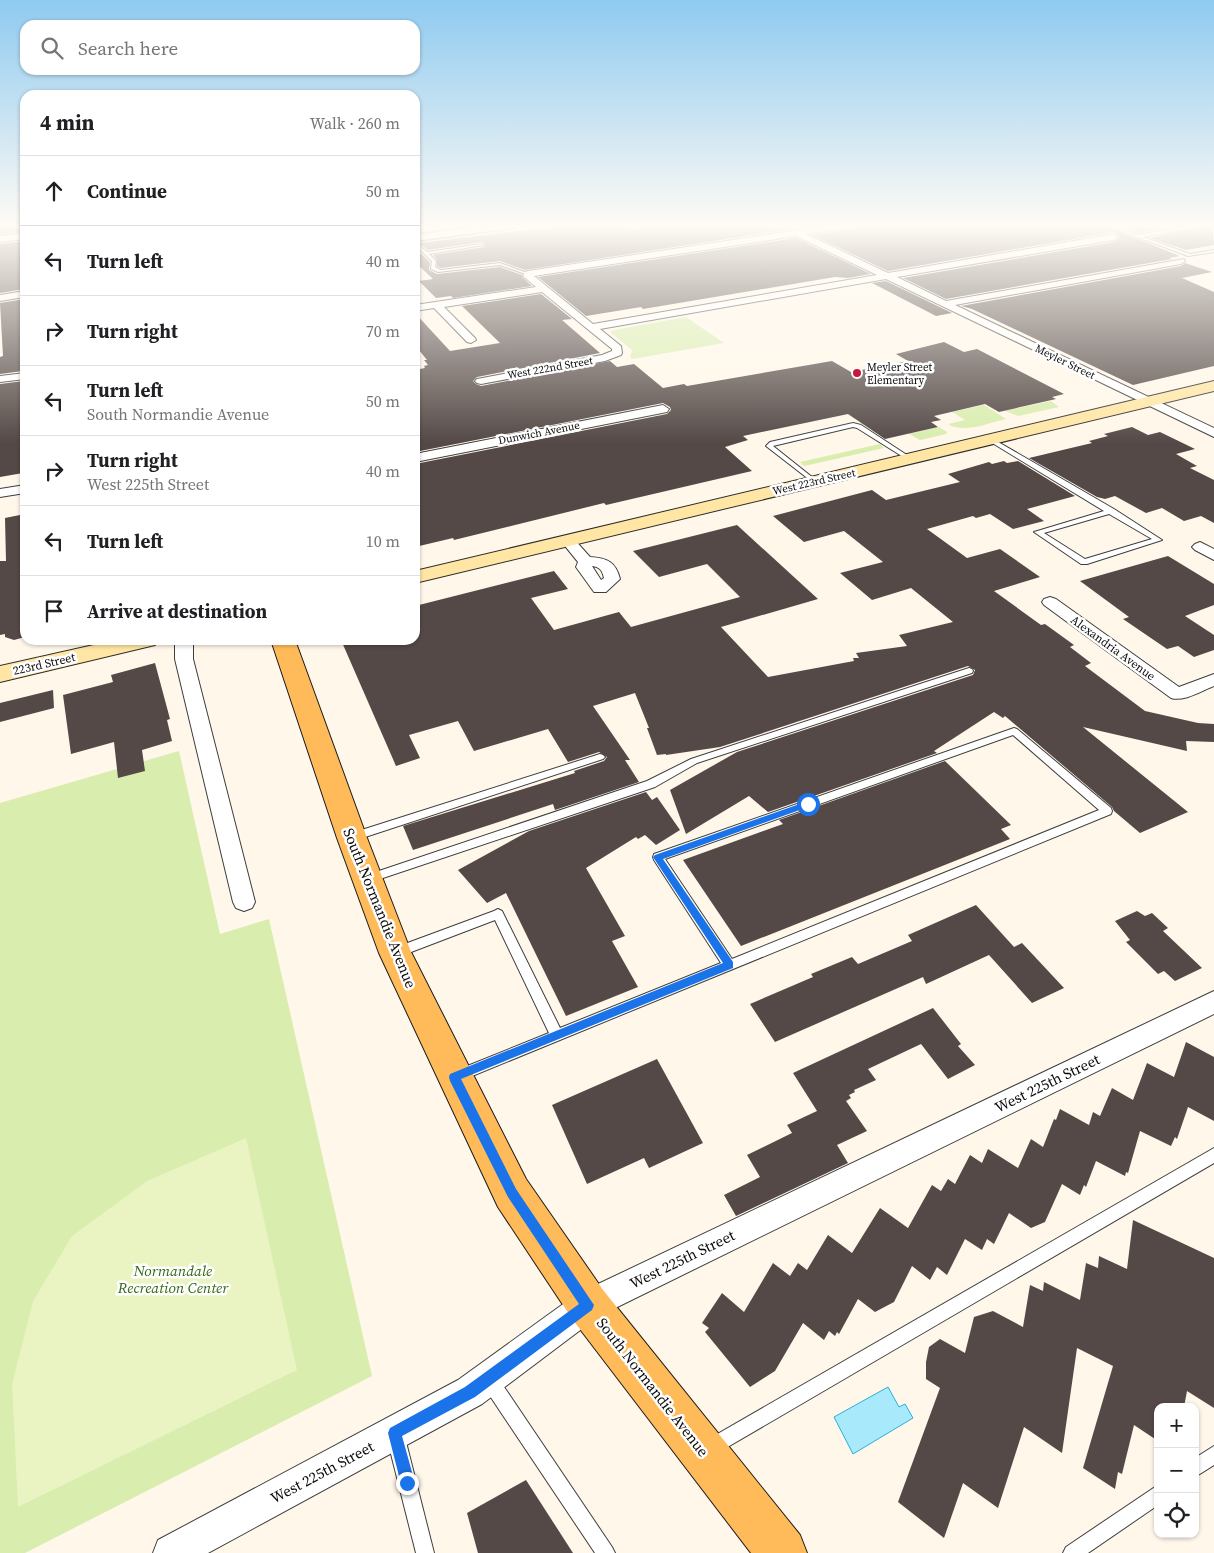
<!DOCTYPE html>
<html lang="en">
<head>
<meta charset="utf-8">
<style>
  :root { --surface:#fff; --page:#f2f2f2; --text:#202124; --muted:#757577; --line:#e0e0e0 }
  body { margin:0; font-family:"Source Serif 4",serif; background:var(--page); color:var(--text) }
  .controls { position:absolute; right:15px; bottom:15px; display:grid; overflow:hidden; border-radius:10px; box-shadow:0 1px 4px #0004 }
  .controls button { width:45px; height:45px; display:grid; place-items:center; padding:0; border:0; border-bottom:1px solid var(--line); background:var(--surface); color:var(--text); font:25px sans-serif }
  .stop { position:absolute; width:15px; height:15px; margin:-11px; border:4px solid #1a73e8; border-radius:50%; background:#fff }
  .stop.end { background:#1a73e8; border-color:#fff; box-shadow:0 1px 5px #0008 }
  .list { margin:0; padding:0; list-style:none }
  h2 { display:flex; justify-content:space-between; align-items:center; height:65px; margin:0; padding:0 20px; font-size:21px }
  h2 small { font-size:16px; font-weight:400; color:var(--muted) }
  .list li { display:grid; grid-template-columns:32px 1fr auto; gap:15px; align-items:center; box-sizing:border-box; height:70px; padding:0 20px; border-top:1px solid var(--line) }
  .list b { display:block; font-size:19px; white-space:nowrap }
  .list p { margin:0; font-size:16px; white-space:nowrap; color:var(--muted) }
  .list em { font-size:16px; font-style:normal; color:var(--muted) }
  .icon { flex:none; width:28px; height:28px; fill:none; stroke:currentColor; stroke-width:2; stroke-linecap:round; stroke-linejoin:round }
  .map { position:relative; flex:none; width:1214px; height:1553px; overflow:hidden }
  .search { position:absolute; background:var(--surface); box-shadow:0 1px 4px #0004; left:20px; top:20px; width:400px; height:55px; display:flex; align-items:center; gap:12px; box-sizing:border-box; padding:0 18px; border-radius:15px; color:var(--muted); font-size:19px }
  .panel { position:absolute; background:var(--surface); box-shadow:0 1px 4px #0004; left:20px; top:90px; width:400px; height:555px; border-radius:15px }
  .map>svg:first-child { display:block }
  .green { fill:#d9edaf }
  .pitch { fill:#eaf3c2 }
  .water { fill:#a8eafc; stroke:#28b0da }
  .building { fill:#544946 }
  .lines { fill:none; stroke-linecap:round; stroke-linejoin:round }
  .service-casing { stroke:#3e3e3e; stroke-width:2 }
  .minor-casing { stroke:#3e3e3e; stroke-width:2 }
  .tertiary-casing { stroke:#3e3e3e; stroke-width:3 }
  .secondary-casing { stroke:#2d2d2d; stroke-width:2 }
  .primary-casing { stroke:#1c1c1c; stroke-width:2 }
  .service { fill:#fff; fill-rule:evenodd }
  .minor { fill:#fff; fill-rule:evenodd }
  .tertiary { fill:#fff; fill-rule:evenodd }
  .secondary { fill:#ffe6a4; fill-rule:evenodd }
  .primary { fill:#ffbb59; fill-rule:evenodd }
  .route { fill:#1a73e8 }
  .poi-dot { fill:#c7173c; stroke:#fff; stroke-width:2 }
  .labels { text-anchor:middle; dominant-baseline:central; stroke-width:5; stroke-linejoin:round; paint-order:stroke }
  .far-street-label { font-size:11px; fill:#0b0b0b; stroke:#fff }
  .far-poi-label { font-size:11px; fill:#0b0b0b; stroke:#fff; text-anchor:start }
  .street-label { font-size:12px; fill:#0b0b0b; stroke:#fff }
  .near-street-label { font-size:15px; fill:#0b0b0b; stroke:#fff }
  .near-park-label { font-size:15px; font-style:italic; fill:#356816; stroke:#fff }
</style>
</head>
<body>
<div class="map">
<svg width="1214" height="1553" viewBox="0 0 1214 1553">
  <rect width="100%" height="100%" fill="#fff7e9"/>
  <g class="green">
    <path d="M686 317 724 343 632 359 630 357 632 350 610 332 614 330Z"/>
    <path d="M1051 401 1059 407 1018 416 1005 411Z"/>
    <path d="M984 405 1006 419C988 423 965 434 948 424L965 420 952 412Z"/>
    <path d="M939 427 947 432 946 434 920 440 909 434Z"/>
    <path d="M880 444 884 448 804 466 800 462Z"/>
    <path d="M179 751 220 934 269 919 372 1376 25 1553H0V803Z"/>
  </g>
  <path class="pitch" d="M246 1138 297 1370 18 1507 12 1384 33 1301 72 1236 147 1181Z"/>
  <path class="water" d="M888 1387 899 1407 905 1404 913 1418 853 1454 834 1417Z"/>
  <g class="building">
    <path d="M0 225H25V231L0 234Z"/>
    <path d="M567 225H625L632 230 651 225H818L525 270 500 261 441 268 437 266V260L433 255 484 247 486 244 482 242 428 250 419 243Z"/>
    <path d="M856 225H1103L1180 256 1169 258 1172 259 946 299 903 278 1114 242 1120 237 1114 232 888 271 812 235 850 229Z"/>
    <path d="M1117 225H1184L1138 233Z"/>
    <path d="M1208 225H1212L1214 245 1186 250 1150 238Z"/>
    <path d="M796 238 871 274 848 278 835 277 643 309 641 307 586 316 538 277Z"/>
    <path d="M25 241V289L0 293V244Z"/>
    <path d="M415 248 430 262 429 270 437 274 500 267 522 275V277L532 286 453 298 451 296 436 298 419 281 433 279 415 262Z"/>
    <path d="M1185 263 1212 272 1182 278 1214 292V366L1133 385 972 309 961 306 1181 266Z"/>
    <path d="M886 281 952 313 936 316 872 283Z"/>
    <path d="M541 294 572 319 562 320 600 353 477 377 473 381 476 384 481 386 610 361 617 367 634 364 663 388 684 384 687 386 832 361 851 372 908 361 896 354 944 342 964 352 977 349 1064 394 1052 397 1056 399 999 412 985 404 934 416 941 420 931 422 938 427 885 439 848 414 743 436 748 440 725 447 752 471 606 505 604 503 454 540 453 538 415 547V464L667 414 671 410 670 407 663 403 415 452V370L425 368 424 366 428 365 424 360H427L415 345V313L450 351 500 343 462 306Z"/>
    <path d="M25 299 23 371 0 374V357L3 356 0 303Z"/>
    <path d="M24 381 25 452 21 453 23 473 0 477V384Z"/>
    <path d="M1132 427 1148 435 1160 432 1195 449 1176 454 1197 466 1190 468 1214 480V523L1201 516 1184 521 1162 508 1146 513 1115 496 1105 499 1097 497 1029 458 1092 443 1089 441 1108 436 1104 434Z"/>
    <path d="M1004 461 1007 463 1018 461 1075 496 1027 509 1044 521 1013 529 990 514 976 518 973 516 927 529 967 558 1000 549 1040 577 994 591 1041 625 1045 624 1074 645 1070 647 1091 663 1085 666 1145 711 1198 723 1214 724V742L1186 741 1187 751 1083 727 1188 812 1140 833 1114 811 1112 807 1005 716 1003 718 994 712 934 751 937 753 768 812 749 796 686 834 670 790 737 752 973 675 975 670 968 666 720 747 666 755V754L657 755 647 728H649L635 693 593 706 630 760H625L639 782 555 810 553 804 413 850 403 826 575 773 574 771 604 761 607 757 599 752 568 762 548 729 474 751 458 721 409 735 420 758 396 766 341 640H415V606L554 571 568 589 531 598 554 630 619 612 631 627 740 597 707 564 659 577 633 551 737 525 818 599 721 627 768 677 854 661 853 658H859L856 653 907 646 899 635 953 622 911 588 872 600 840 573 883 562 844 531 804 542 773 516 872 490 886 500 960 482 948 474 989 462 992 464Z"/>
    <path d="M25 514V637L14 640 5 637V634L0 635V561H6L5 518Z"/>
    <path d="M1168 556 1214 584V605L1185 616 1214 635V650L1194 657 1178 646 1167 649 1123 619 1129 617 1080 581Z"/>
    <path d="M155 663 170 719 167 720 172 741 142 750 145 771 118 778 114 742 71 754 63 695 113 682 111 675Z"/>
    <path d="M53 690 54 708 0 722V703Z"/>
    <path d="M945 761 1011 825 1001 829 1010 839 741 946 683 860 783 824 779 820Z"/>
    <path d="M646 792 652 800 657 797 680 830 656 845 645 835 638 839 636 837 586 868 625 936 612 941 638 987 566 1016 506 893 487 903 458 870 529 831Z"/>
    <path d="M976 905 1014 947 1022 943 1064 988 1032 1003 989 955 926 984 923 977 775 1042 750 1004 813 977 811 974 852 957 858 964 912 941 908 935Z"/>
    <path d="M1137 911 1145 916 1152 913 1168 928 1163 931 1202 968 1175 981 1164 971 1158 974 1126 942 1130 940 1115 921Z"/>
    <path d="M933 1008 961 1044 958 1046 975 1065 948 1079 921 1044 868 1069 876 1080 854 1090 855 1092 849 1095 851 1098 846 1101 867 1131 837 1145 848 1163 736 1216 724 1195 760 1177 747 1155 792 1133 787 1125 817 1111 793 1073Z"/>
    <path d="M1186 1042 1214 1057V1121L1188 1107 1177 1139 1175 1137 1171 1146 1140 1131 1128 1173 1126 1172 1125 1176 1096 1161 1086 1187 1084 1185 1080 1195 1062 1184 1045 1222 1031 1228 1009 1213 994 1244 987 1239 982 1250 965 1239 947 1275 937 1267 930 1280 912 1266 894 1302 875 1312 858 1299 839 1334 837 1332 835 1336 829 1331 824 1340 803 1323 775 1371 750 1387 705 1332 709 1328 702 1323 722 1293 744 1312 773 1263 790 1276 798 1263 807 1270 828 1235 852 1253 880 1208 908 1228 932 1185 941 1191 948 1179 955 1184 970 1155 982 1163 988 1149 1018 1168 1031 1139 1043 1147 1054 1119 1056 1120 1060 1109 1089 1125 1093 1112 1100 1116 1112 1088 1133 1100 1147 1063 1174 1077Z"/>
    <path d="M657 1059 703 1143 649 1168 644 1158 587 1184 552 1105Z"/>
    <path d="M1133 1220 1214 1258V1408L1187 1391 1184 1407H1158V1441L1134 1425 1122 1474 1118 1472 1115 1489 1083 1468 1113 1366 1077 1348 1062 1453 1024 1427 998 1508 963 1483 944 1538 898 1502 940 1388 926 1379V1362L929 1347 940 1339 965 1353 974 1317 993 1311 1023 1327 1030 1285 1043 1291 1044 1282 1080 1300 1086 1263 1098 1268 1099 1256 1127 1269Z"/>
    <path d="M526 1480 573 1553H478L467 1513Z"/>
  </g>
  <g class="lines">
    <g class="service-casing">
      <g id="service">
        <path d="M436 225H441L448 235H446Z"/>
        <path d="M627 225H649L632 228Z"/>
        <path d="M1105 225H1111L1138 235 1196 225H1206L1143 237 1190 254 1214 250V252L1188 256Z"/>
        <path d="M415 242 427 252 482 244 484 245 429 254 436 261 435 267 441 270 500 263 530 274 528 275 500 265 438 272 431 269 432 261 415 245Z"/>
        <path d="M853 423 861 425 913 459 908 460 857 428 853 427 773 446 817 481 818 482 815 484 766 446 770 442Z"/>
        <path d="M989 439H993L1114 509 1162 540 1087 564H1081L1034 532 1104 511 989 441ZM1109 514 1152 539 1085 559 1044 533Z"/>
        <path d="M969 668 972 669 973 671 972 673 697 763 655 787 368 883 364 882 362 879 364 876 647 781 691 759Z"/>
        <path d="M1014 728 1017 729 1111 808 1112 811 1111 814 460 1081 455 1079 453 1075 455 1071 549 1033 495 920 398 957 394 956 392 952 394 948 494 911 498 909 502 911 560 1028 721 963 654 860 653 857 654 854ZM1013 735 1099 810 732 959 665 859Z"/>
        <path d="M600 754 603 755 605 757 603 759 353 841 349 840 348 837 349 834Z"/>
        <path d="M1214 1148V1163L719 1452 713 1455 707 1452 704 1446 707 1440Z"/>
        <path d="M490 1373 496 1375 612 1547 615 1553H595L484 1387 482 1381 484 1375Z"/>
        <path d="M396 1429 402 1432 405 1438 434 1553H416L387 1438 390 1432Z"/>
        <path d="M1214 1446V1465L1195 1477V1458Z"/>
        <path d="M1158 1485V1505L1088 1553H1063L1066 1547Z"/>
      </g>
    </g>
    <g class="minor-casing">
      <g id="minor">
        <path d="M832 225H854L850 227 806 234 888 273 1114 234 1118 237 1114 240 897 277 946 301 1184 259 1185 261 1181 264 955 305 1214 428V437L886 279 600 329 621 346 622 353 621 355 605 361 481 384 477 383 475 381 477 379 602 355 612 351V349L542 292 444 307 475 338 476 340 471 343 467 342 434 308 415 311V305L536 287 523 276 525 272 528 271ZM796 236 877 275 593 324 534 276Z"/>
        <path d="M25 233V239L0 242V236Z"/>
        <path d="M25 291V297L0 301V295Z"/>
        <path d="M25 373V379L0 382V376Z"/>
        <path d="M663 405 669 409 667 412 415 462V454Z"/>
        <path d="M25 485V493L0 497V489Z"/>
        <path d="M568 537 573 538 590 557C607 558 616 562 620 579L606 592H594L576 567 578 562 561 541 563 538ZM592 566C600 567 602 570 604 578L601 580Z"/>
        <path d="M1200 542 1214 549V560L1195 550 1192 547 1195 544Z"/>
        <path d="M1050 597 1056 599 1179 687 1214 674V686C1201 691 1184 702 1171 698L1044 605 1042 602 1044 599Z"/>
        <path d="M175 640H193V659L255 902 252 908 244 911 236 908 233 902 175 659Z"/>
        <path d="M1214 991V1014L599 1316 482 1404 208 1553H153L158 1540 458 1380 577 1294Z"/>
      </g>
    </g>
    <g class="tertiary-casing">
      <path id="tertiary" d="M487 225H517L512 228 415 241V235Z"/>
    </g>
    <g class="secondary-casing">
      <g id="secondary">
        <path d="M1214 381V391L415 583V571Z"/>
        <path d="M116 640H159L155 645 0 682V666Z"/>
      </g>
    </g>
    <g class="primary-casing">
      <path id="primary" d="M271 640H295L367 838 411 952 526 1179 603 1290 800 1535 807 1553H751L573 1320 498 1207 379 953 337 838Z"/>
    </g>
    <use href="#service" class="service"/>
    <use href="#minor" class="minor"/>
    <use href="#tertiary" class="tertiary"/>
    <use href="#secondary" class="secondary"/>
    <use href="#primary" class="primary"/>
  </g>
  <linearGradient id="sky" x2="0" y2="1"><stop stop-color="#8ecaf0"/><stop offset="0.51" stop-color="#fffbf5"/><stop offset="1" stop-color="#fffbf5" stop-opacity="0"/></linearGradient>
  <rect width="1214" height="443" fill="url(#sky)"/>
  <path class="route" d="M808 801 811 802V806L663 859 733 962V968L461 1079 516 1189 594 1305 592 1310 475 1397 402 1436 415 1483 412 1488 407 1491 402 1488 388 1433 390 1428 465 1387 579 1304 508 1197 450 1081 449 1077 450 1074 723 963 653 857 655 855Z"/>
  <circle class="poi-dot" cx="857" cy="373" r="5"/>
  <g class="labels">
    <g class="far-street-label">
      <text transform="translate(1065 362) rotate(26)">Meyler Street</text>
      <text transform="translate(550 368) rotate(-10)">West 222nd Street</text>
      <text transform="translate(539 433) rotate(-11)">Dunwich Avenue</text>
      <text transform="translate(814 482) rotate(-13)">West 223rd Street</text>
    </g>
    <g class="far-poi-label">
      <text x="867" y="367">Meyler Street<tspan x="867" dy="13">Elementary</tspan></text>
    </g>
    <g class="street-label">
      <text transform="translate(1113 648) rotate(36)">Alexandria Avenue</text>
      <text transform="translate(44 664) rotate(-13)">223rd Street</text>
    </g>
    <g class="near-street-label">
      <text transform="translate(380 908) rotate(68)">South Normandie Avenue</text>
      <text transform="translate(1047 1083) rotate(-26)">West 225th Street</text>
      <text transform="translate(682 1259) rotate(-26)">West 225th Street</text>
      <text transform="translate(653 1387) rotate(52)">South Normandie Avenue</text>
      <text transform="translate(322 1472) rotate(-28)">West 225th Street</text>
    </g>
    <g class="near-park-label">
      <text x="173" y="1270">Normandale<tspan x="173" dy="17">Recreation Center</tspan></text>
    </g>
  </g>
</svg>
<div class="controls">
<button>+</button>
<button>−</button>
<button><svg class="icon" aria-label="locate" viewBox="0 0 24 24"><circle cx="12" cy="12" r="6"/><path d="M12 2v4M12 18v4M2 12h4M18 12h4"/></svg></button>
</div>
<div class="stop" style="left:808px;top:804px"></div>
<div class="stop end" style="left:407px;top:1483px"></div>
<div class="search"><svg class="icon" aria-label="search" viewBox="0 0 24 24"><circle cx="10" cy="10" r="6"/><path d="M15 15l6 6"/></svg>Search here</div>
<section class="panel">
<h2>4 min<small>Walk · 260 m</small></h2>
<ul class="list">
<li><svg class="icon" aria-label="ahead" viewBox="0 0 24 24"><path d="M12 20V5M6 11l6-6 6 6"/></svg><div><b>Continue</b></div><em>50 m</em></li>
<li><svg class="icon" aria-label="left" viewBox="0 0 24 24"><path d="M17 20v-9H6M10 6l-5 5 5 5"/></svg><div><b>Turn left</b></div><em>40 m</em></li>
<li><svg class="icon" aria-label="right" viewBox="0 0 24 24"><path d="M7 20v-9h11M14 6l5 5-5 5"/></svg><div><b>Turn right</b></div><em>70 m</em></li>
<li><svg class="icon" aria-label="left" viewBox="0 0 24 24"><path d="M17 20v-9H6M10 6l-5 5 5 5"/></svg><div><b>Turn left</b><p>South Normandie Avenue</p></div><em>50 m</em></li>
<li><svg class="icon" aria-label="right" viewBox="0 0 24 24"><path d="M7 20v-9h11M14 6l5 5-5 5"/></svg><div><b>Turn right</b><p>West 225th Street</p></div><em>40 m</em></li>
<li><svg class="icon" aria-label="left" viewBox="0 0 24 24"><path d="M17 20v-9H6M10 6l-5 5 5 5"/></svg><div><b>Turn left</b></div><em>10 m</em></li>
<li><svg class="icon" aria-label="arrive" viewBox="0 0 24 24"><path d="M6 21V4h12l-3 4 3 4H6"/></svg><div><b>Arrive at destination</b></div></li>
</ul>
</section>
</div>
</body>
</html>
